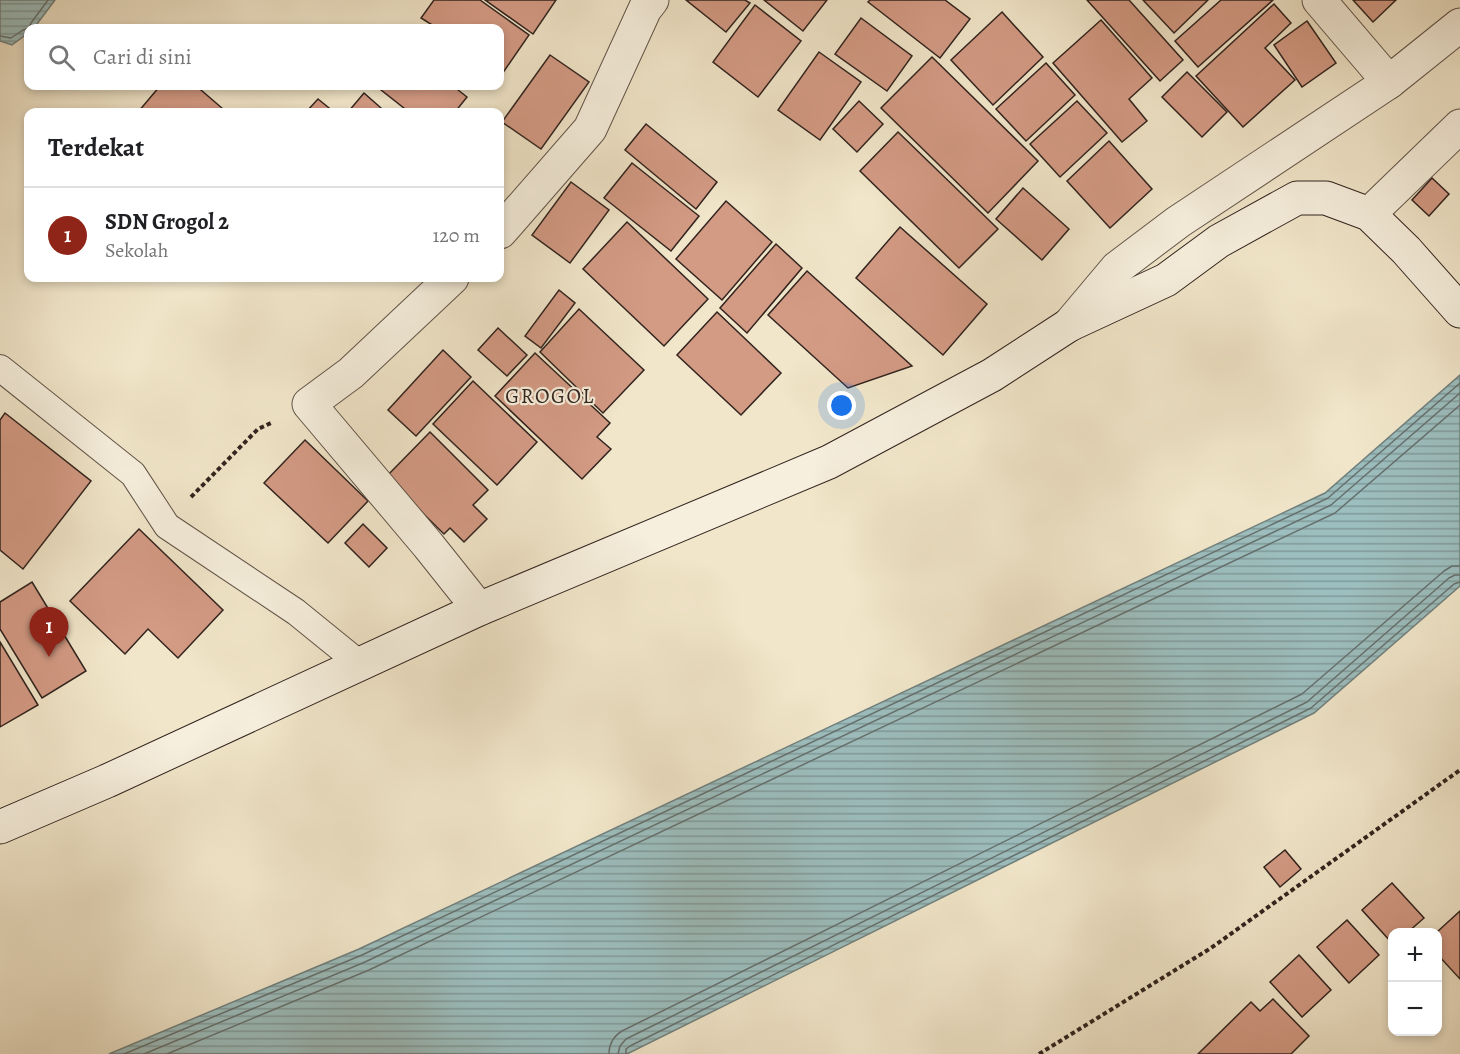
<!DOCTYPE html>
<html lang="id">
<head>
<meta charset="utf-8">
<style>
  :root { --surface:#fff; --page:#f2f2f2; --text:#202124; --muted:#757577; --line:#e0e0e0; --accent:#8f2418 }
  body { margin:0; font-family:Alegreya,serif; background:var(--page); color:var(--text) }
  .controls { position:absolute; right:18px; bottom:18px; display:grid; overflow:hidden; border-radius:12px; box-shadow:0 3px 9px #0003 }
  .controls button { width:54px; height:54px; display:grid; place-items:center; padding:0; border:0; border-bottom:2px solid var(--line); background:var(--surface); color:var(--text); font:30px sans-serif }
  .you { position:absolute; left:842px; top:406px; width:21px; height:21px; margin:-15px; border:4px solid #fff; border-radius:50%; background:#1a73e8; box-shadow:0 0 0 9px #1a73e833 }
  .badge { display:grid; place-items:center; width:39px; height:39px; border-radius:50%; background:var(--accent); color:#fff; font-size:20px; font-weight:700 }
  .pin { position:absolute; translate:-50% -50px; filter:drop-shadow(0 2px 3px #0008) }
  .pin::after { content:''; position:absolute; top:32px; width:21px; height:18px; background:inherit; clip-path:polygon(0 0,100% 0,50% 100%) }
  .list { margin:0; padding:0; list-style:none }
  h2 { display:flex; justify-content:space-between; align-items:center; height:78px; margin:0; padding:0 24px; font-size:26px }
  h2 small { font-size:20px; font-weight:400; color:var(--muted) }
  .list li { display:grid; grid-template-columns:39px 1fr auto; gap:18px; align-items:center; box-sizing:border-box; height:96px; padding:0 24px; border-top:2px solid var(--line) }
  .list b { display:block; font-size:22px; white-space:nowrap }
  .list p { margin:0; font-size:20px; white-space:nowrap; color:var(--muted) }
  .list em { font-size:20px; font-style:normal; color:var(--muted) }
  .icon { flex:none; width:33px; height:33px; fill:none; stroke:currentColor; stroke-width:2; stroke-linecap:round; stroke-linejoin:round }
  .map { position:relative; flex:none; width:1460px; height:1054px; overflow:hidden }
  .search { position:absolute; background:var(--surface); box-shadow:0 3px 9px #0003; left:24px; top:24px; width:480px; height:66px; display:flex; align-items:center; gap:15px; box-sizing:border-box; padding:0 21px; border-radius:12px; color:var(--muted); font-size:22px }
  .panel { position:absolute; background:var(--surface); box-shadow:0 3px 9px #0003; left:24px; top:108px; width:480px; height:174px; border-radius:12px }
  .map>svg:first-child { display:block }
  .water { fill:url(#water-rules); stroke:#71807e; stroke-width:1.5 }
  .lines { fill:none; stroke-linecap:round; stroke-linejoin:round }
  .shore { stroke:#66706e; stroke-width:1.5 }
  .building { fill:#d39a84; stroke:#31231e; stroke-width:1.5 }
  .service-casing { stroke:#615449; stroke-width:28 }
  .minor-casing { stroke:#615449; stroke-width:35 }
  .tertiary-casing { stroke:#615449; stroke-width:35 }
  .secondary-casing { stroke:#31231e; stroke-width:35 }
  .path { stroke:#31231e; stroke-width:4; stroke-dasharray:4.5 3; stroke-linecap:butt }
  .service { stroke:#f6efdd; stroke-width:26 }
  .minor { stroke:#f6efdd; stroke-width:33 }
  .tertiary { stroke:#f6efdd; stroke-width:33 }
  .secondary { stroke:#f6efdd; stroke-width:33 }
  .labels { text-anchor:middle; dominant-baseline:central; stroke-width:4.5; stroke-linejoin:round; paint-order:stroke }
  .quarter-label { font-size:21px; letter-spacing:1.5px; fill:#31231e; stroke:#f6efdd }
</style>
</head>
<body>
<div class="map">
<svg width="1460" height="1054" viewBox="0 0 1460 1054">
  <defs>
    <pattern id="water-rules" width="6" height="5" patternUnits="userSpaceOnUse" patternTransform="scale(1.5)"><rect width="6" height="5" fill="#9cbebe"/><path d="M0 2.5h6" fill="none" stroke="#809a9a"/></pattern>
  </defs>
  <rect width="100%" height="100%" fill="#f1e6ca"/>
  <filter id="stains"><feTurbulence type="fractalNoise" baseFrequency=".00333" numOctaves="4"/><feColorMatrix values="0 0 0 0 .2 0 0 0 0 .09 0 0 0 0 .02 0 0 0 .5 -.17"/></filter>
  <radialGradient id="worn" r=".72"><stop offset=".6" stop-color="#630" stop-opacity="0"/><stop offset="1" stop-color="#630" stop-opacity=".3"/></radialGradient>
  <g class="water">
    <path d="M0 0H55L34 28H28V33L12 45 0 41Z"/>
    <path d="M1460 375V586L1314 713 627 1054H109L359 949 1325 493Z"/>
  </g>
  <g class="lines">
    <g class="shore">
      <path d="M0 36 11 38 23 30 29 28 31 23 48 0"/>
      <path d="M124 1054 362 955 1328 498 1460 383"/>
      <path d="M144 1054 365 962 1331 505 1460 393"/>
      <path d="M167 1054 369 970 1335 513 1460 405"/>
      <path d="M609 1054C609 1044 614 1036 622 1031L1302 694 1444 571 1452 566H1460"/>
      <path d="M618 1054 620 1046 626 1039 1307 702 1449 578 1455 575H1460"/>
      <path d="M626 1054V1049L630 1046 1311 708 1454 584 1460 582"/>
    </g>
  </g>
  <g class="building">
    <path d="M434 0H480L529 35 502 74 500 72V28H437L421 18Z"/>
    <path d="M485 0H556L533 34Z"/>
    <path d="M686 0H745L750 3 726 32Z"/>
    <path d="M764 0H827L803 31Z"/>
    <path d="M870 0H945L970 19 940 58 868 2Z"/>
    <path d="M1087 0H1129L1183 60 1160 81Z"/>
    <path d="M1143 0H1208L1174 33Z"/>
    <path d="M1221 0H1273L1198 67 1175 41Z"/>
    <path d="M1353 0H1396L1373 22Z"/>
    <path d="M1274 4 1291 23 1265 48 1295 80 1243 127 1196 76Z"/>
    <path d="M755 5 801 41 758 97 713 62Z"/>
    <path d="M1002 12 1043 57 993 105 951 60Z"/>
    <path d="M861 18 912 56 887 91 835 54Z"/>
    <path d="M1101 20 1152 78 1129 99 1147 121 1122 142 1053 63Z"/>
    <path d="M1307 21 1336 63 1302 87 1274 45Z"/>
    <path d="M819 52 861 82 820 140 778 110Z"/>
    <path d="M550 55 589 82 541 149 502 122Z"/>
    <path d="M932 57 1038 161 988 213 881 108Z"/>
    <path d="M1046 63 1075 95 1026 141 996 109Z"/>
    <path d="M1187 72 1227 112 1202 137 1162 97Z"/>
    <path d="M160 86H205L201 90 223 109 220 112H138Z"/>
    <path d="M376 86H453L467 97 455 112H409Z"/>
    <path d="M364 93 381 108 377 112H348Z"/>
    <path d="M318 99 334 112H306Z"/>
    <path d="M859 101 883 124 857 152 833 129Z"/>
    <path d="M1077 101 1107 133 1060 177 1030 144Z"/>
    <path d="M646 124 717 182 696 209 625 150Z"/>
    <path d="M898 132 998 229 959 268 860 171Z"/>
    <path d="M1109 141 1152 189 1110 228 1067 181Z"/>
    <path d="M632 163 699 216 671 251 604 198Z"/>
    <path d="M1432 178 1449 194 1429 216 1412 200Z"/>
    <path d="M571 182 609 210 570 263 532 235Z"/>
    <path d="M1023 188 1069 229 1042 260 996 219Z"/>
    <path d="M726 201 772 242 722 300 676 259Z"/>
    <path d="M627 222 708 299 664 346 583 269Z"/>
    <path d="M900 227 987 304 943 355 856 278Z"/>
    <path d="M776 244 802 268 747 333 720 308Z"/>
    <path d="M807 271 912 366 848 388 768 315Z"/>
    <path d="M559 290 575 303 541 348 525 336Z"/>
    <path d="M579 309 644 370 603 413 540 352Z"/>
    <path d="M717 312 781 373 741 415 677 355Z"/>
    <path d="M498 328 527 355 507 376 478 350Z"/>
    <path d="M443 350 471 377 416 436 388 410Z"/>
    <path d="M535 353 610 423 597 437 611 449 582 479 495 396Z"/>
    <path d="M473 381 537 442 497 485 433 424Z"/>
    <path d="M5 413 91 481 23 569 0 550V420Z"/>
    <path d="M430 432 488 490 473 505 487 519 464 542 450 528 444 534 386 477Z"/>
    <path d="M305 440 368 501 328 543 264 483Z"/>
    <path d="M363 524 387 548 369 567 345 543Z"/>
    <path d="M139 529 223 610 178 658 148 629 125 654 70 601Z"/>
    <path d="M32 582 86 671 42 698 0 629V602Z"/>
    <path d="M0 642 38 705 0 727Z"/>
    <path d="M1285 850 1301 869 1280 887 1264 867Z"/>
    <path d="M1392 883 1424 918 1408 932H1392V943L1362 910Z"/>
    <path d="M1460 911V979L1438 955 1437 932Z"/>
    <path d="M1347 920 1379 955 1349 983 1317 947Z"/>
    <path d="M1299 955 1331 990 1302 1017 1270 982Z"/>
    <path d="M1273 999 1309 1036 1291 1054H1198L1251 1002 1260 1011Z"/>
  </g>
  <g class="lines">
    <g class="service-casing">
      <path id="service" d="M0 368 133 474 167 526 296 612 360 664"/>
    </g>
    <g class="minor-casing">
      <g id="minor">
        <path d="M1369 214 1460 126"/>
        <path d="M500 232 508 223 590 129 645 9 652 0"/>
        <path d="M452 278 351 373 309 404 428 545 479 609"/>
      </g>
    </g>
    <g class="tertiary-casing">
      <g id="tertiary">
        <path d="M1319 0 1389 82 1460 25"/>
        <path d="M1069 325 1117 268 1178 222 1389 82"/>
      </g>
    </g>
    <g class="secondary-casing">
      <path id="secondary" d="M0 827 107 781 479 609 829 462 992 375 1069 325 1166 280 1219 241 1297 198H1326L1369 214 1406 250 1460 311"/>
    </g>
    <g class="path">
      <path d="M191 497 258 429 273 422"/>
      <path d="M1039 1054 1211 948 1460 770"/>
    </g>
    <use href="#service" class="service"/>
    <use href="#minor" class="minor"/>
    <use href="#tertiary" class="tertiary"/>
    <use href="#secondary" class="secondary"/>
  </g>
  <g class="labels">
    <g class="quarter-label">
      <text x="550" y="396">GROGOL</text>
    </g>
  </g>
  <rect width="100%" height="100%" filter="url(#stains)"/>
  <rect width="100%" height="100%" fill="url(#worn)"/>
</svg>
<div class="controls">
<button>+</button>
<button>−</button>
</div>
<div class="you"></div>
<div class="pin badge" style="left:49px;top:657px">1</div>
<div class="search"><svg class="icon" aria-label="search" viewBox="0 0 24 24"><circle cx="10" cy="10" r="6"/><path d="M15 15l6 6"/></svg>Cari di sini</div>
<section class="panel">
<h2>Terdekat<small></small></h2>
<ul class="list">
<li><span class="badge">1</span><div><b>SDN Grogol 2</b><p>Sekolah</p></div><em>120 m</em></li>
</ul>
</section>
</div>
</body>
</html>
